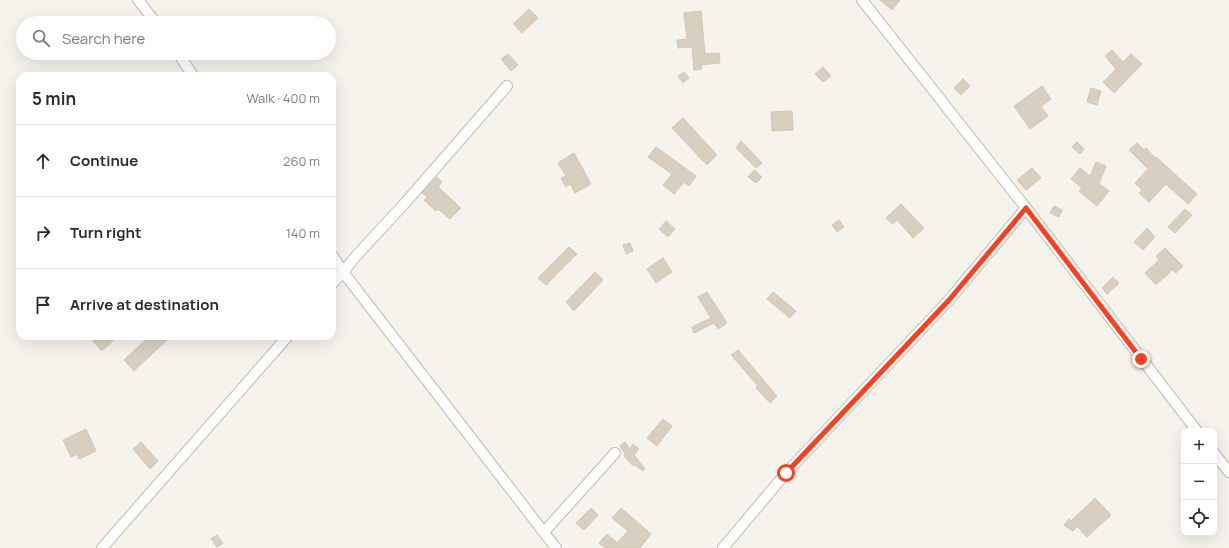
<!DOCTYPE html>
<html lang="en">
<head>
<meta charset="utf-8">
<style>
  :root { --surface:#fff; --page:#f2f2f3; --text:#2b2b33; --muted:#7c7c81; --line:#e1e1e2 }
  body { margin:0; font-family:Manrope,sans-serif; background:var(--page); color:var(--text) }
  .controls { position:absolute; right:12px; bottom:12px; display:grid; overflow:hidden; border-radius:8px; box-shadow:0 4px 16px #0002 }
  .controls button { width:36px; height:36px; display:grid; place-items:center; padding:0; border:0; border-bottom:1px solid var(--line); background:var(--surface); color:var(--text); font:20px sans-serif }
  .stop { position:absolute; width:12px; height:12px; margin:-9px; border:3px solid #fc3f1d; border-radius:50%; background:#fff }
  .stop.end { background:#fc3f1d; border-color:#fff; box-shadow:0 1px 4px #0008 }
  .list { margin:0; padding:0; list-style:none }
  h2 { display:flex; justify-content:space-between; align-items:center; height:52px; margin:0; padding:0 16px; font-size:17px }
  h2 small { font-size:13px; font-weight:400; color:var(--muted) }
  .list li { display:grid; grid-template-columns:26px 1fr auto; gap:12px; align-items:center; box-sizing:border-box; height:72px; padding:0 16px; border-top:1px solid var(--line) }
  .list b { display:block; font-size:15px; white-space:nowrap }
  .list em { font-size:13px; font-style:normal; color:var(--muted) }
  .icon { flex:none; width:22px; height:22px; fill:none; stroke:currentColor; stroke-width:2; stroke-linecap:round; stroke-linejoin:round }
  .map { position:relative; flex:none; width:1229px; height:548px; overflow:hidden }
  .search { position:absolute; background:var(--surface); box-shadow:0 4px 16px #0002; left:16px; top:16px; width:320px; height:44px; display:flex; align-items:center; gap:10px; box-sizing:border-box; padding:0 14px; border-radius:22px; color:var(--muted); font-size:15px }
  .panel { position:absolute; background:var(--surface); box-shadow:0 4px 16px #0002; left:16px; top:72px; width:320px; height:268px; border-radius:12px }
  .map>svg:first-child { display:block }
  .building { fill:#d8cfc1; stroke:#d3c7b4 }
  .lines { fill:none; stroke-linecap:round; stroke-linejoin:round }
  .minor-casing { stroke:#c2bbae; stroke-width:12 }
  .minor { stroke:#fff; stroke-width:10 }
  .route { stroke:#fc3f1d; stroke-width:5 }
</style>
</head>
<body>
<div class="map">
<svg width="1229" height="548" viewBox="0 0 1229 548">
  <rect width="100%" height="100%" fill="#f6f3ec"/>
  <g class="building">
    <path d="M880 0H900L892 10Z"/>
    <path d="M529 9 538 18 522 33 513 24Z"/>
    <path d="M701 11 705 54 719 53 720 63 701 65 702 69 694 70 692 47 678 48 677 40 687 39 684 13Z"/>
    <path d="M1112 50 1123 62 1131 54 1142 64 1114 93 1103 82 1116 69 1105 56Z"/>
    <path d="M508 54 518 65 511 71 501 59Z"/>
    <path d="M823 67 831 76 823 82 815 74Z"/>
    <path d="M684 72 689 78 683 83 678 76Z"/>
    <path d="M963 79 970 86 961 95 954 88Z"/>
    <path d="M1042 86 1051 99 1041 107 1048 116 1030 129 1014 106Z"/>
    <path d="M1091 88 1101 91 1097 105 1087 102Z"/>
    <path d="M792 111 793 130 772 131 771 112Z"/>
    <path d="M683 118 717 155 707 165 672 128Z"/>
    <path d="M741 141 762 163 756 168 736 148Z"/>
    <path d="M1077 142 1084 149 1080 154 1072 147Z"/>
    <path d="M1137 143 1144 150 1146 148 1155 158 1156 157 1197 194 1188 204 1166 184 1149 202 1139 193 1142 190 1135 183 1148 169 1129 150Z"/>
    <path d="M656 147 696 176 689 186 684 182 674 194 663 185 672 174 648 157Z"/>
    <path d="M574 153 591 184 575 193 570 184 566 187 561 178 566 176 558 163Z"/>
    <path d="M1096 162 1106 166 1099 184 1109 191 1097 206 1079 191 1082 188 1071 179 1080 168 1090 176Z"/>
    <path d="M1032 168 1041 178 1026 190 1017 180Z"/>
    <path d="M754 170 762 177 756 183 748 177Z"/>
    <path d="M437 177 442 182 438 187 461 208 450 219 438 209 436 211 424 200 427 197 422 193Z"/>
    <path d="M901 204 924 228 913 238 897 220 892 224 886 218Z"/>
    <path d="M1054 206 1062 210 1059 217 1050 213Z"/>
    <path d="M1185 209 1192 215 1175 233 1168 227Z"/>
    <path d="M839 220 844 227 837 232 832 225Z"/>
    <path d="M666 221 675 229 668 237 659 229Z"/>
    <path d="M1147 228 1155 237 1143 250 1134 242Z"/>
    <path d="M630 243 633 251 626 254 623 245Z"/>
    <path d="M569 247 577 254 546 285 538 278Z"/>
    <path d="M1165 248 1183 266 1176 273 1172 270 1156 285 1145 273 1159 260 1156 256Z"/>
    <path d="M663 258 672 272 656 283 647 269Z"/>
    <path d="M595 272 603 280 574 311 566 302Z"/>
    <path d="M1113 277 1119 283 1107 294 1102 288Z"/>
    <path d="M707 292 727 323 718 329 714 323 694 333 692 327 711 318 698 297Z"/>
    <path d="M773 292 796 311 790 318 767 299Z"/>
    <path d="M98 336H118L102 351 93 341Z"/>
    <path d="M150 336H171L134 371 124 360Z"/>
    <path d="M738 350 777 396 770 403 756 388 758 386 731 355Z"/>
    <path d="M663 419 672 426 657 446 647 438Z"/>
    <path d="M86 429 96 451 79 459 77 454 71 457 63 440Z"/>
    <path d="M141 442 158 461 150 469 133 449Z"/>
    <path d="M625 442 630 449 633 444 639 449 634 455 645 469 643 471 635 465 633 466 624 456 625 454 620 446Z"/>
    <path d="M1095 498 1111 515 1087 537 1077 526 1073 531 1064 525 1069 519 1071 521Z"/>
    <path d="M591 508 598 515 584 530 576 523Z"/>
    <path d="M621 508 651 534 640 548H605L599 543 607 534 617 543 628 531 612 518Z"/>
    <path d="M217 535 223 543 217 547 211 539Z"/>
  </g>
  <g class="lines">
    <g class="minor-casing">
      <g id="minor">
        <path d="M138 0 156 23"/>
        <path d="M862 0 1026 208 1197 431"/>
        <path d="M178 53 193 76"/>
        <path d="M332 255 343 272 356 256 405 203 507 86"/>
        <path d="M332 284 343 272 556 548"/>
        <path d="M1214 453 1229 472"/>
        <path d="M544 532 615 453"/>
        <path d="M102 548 288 336"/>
        <path d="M723 548 786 473 949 300 1026 208"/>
      </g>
    </g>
    <use href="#minor" class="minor"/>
  </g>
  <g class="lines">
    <path class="route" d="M786 473 949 300 1026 208 1141 359"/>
  </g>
</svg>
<div class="controls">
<button>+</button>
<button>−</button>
<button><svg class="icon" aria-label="locate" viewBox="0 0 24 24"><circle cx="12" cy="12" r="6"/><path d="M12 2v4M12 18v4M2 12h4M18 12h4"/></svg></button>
</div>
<div class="stop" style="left:786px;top:473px"></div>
<div class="stop end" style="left:1141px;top:359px"></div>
<div class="search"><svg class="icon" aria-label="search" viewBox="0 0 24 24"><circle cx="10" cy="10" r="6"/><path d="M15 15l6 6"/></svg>Search here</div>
<section class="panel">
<h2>5 min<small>Walk · 400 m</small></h2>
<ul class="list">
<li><svg class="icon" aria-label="ahead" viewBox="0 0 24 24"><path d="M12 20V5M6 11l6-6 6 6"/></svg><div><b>Continue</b></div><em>260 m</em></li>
<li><svg class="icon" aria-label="right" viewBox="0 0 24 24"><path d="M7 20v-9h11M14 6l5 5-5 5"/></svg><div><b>Turn right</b></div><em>140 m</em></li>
<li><svg class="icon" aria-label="arrive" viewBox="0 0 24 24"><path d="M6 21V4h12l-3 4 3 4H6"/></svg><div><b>Arrive at destination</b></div></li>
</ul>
</section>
</div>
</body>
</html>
